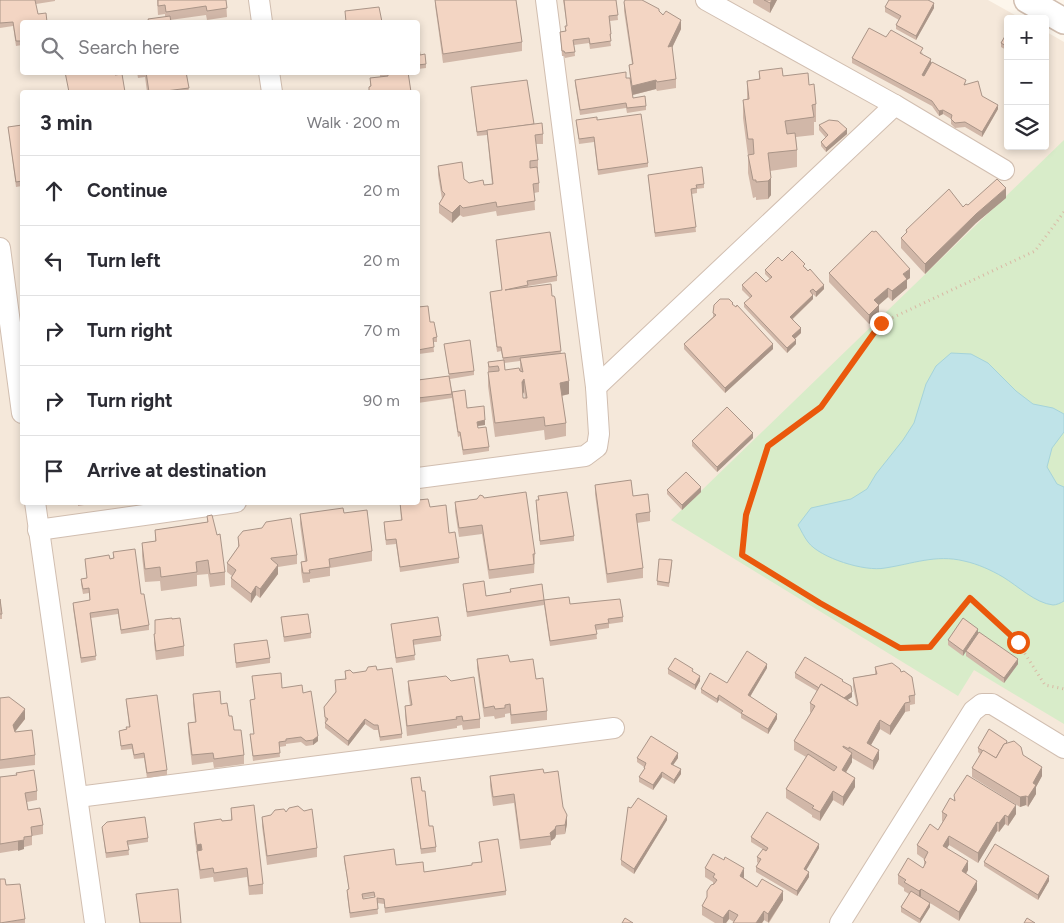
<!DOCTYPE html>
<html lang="en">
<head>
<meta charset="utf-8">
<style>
  :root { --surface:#fff; --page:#f2f2f3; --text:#2b2b33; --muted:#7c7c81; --line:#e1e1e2 }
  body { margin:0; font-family:Figtree,sans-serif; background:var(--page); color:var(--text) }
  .controls { position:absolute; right:15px; top:15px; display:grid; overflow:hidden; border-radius:5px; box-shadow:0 2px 8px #0003 }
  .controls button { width:45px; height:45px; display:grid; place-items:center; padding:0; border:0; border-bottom:1px solid var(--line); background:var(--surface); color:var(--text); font:25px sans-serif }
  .stop { position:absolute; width:15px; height:15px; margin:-11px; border:4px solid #ea580c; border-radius:50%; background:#fff }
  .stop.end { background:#ea580c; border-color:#fff; box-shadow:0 1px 5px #0008 }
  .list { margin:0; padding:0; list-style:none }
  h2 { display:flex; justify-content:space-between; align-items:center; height:65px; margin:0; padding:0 20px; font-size:21px }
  h2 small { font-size:16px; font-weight:400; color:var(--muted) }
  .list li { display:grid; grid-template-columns:32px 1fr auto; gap:15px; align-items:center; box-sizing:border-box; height:70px; padding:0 20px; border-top:1px solid var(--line) }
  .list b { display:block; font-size:19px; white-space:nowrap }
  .list em { font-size:16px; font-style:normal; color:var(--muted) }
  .icon { flex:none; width:28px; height:28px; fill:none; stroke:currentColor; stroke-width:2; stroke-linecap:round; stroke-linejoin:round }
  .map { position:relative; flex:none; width:1064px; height:923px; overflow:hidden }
  .search { position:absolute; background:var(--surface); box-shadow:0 2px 8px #0003; left:20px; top:20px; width:400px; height:55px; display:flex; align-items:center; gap:12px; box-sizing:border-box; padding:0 18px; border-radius:5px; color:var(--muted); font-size:19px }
  .panel { position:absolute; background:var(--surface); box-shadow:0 2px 8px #0003; left:20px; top:90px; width:400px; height:415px; border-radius:5px }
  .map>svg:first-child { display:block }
  .residential { fill:#f5e8da; fill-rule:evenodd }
  .green { fill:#d8ecc9 }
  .water { fill:#bfe3e8; stroke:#a5d3da }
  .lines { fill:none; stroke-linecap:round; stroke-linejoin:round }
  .minor-casing { stroke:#d1beb0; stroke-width:22 }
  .tertiary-casing { stroke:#d1beb0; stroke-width:28 }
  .path { stroke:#d9b8a5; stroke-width:3; stroke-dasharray:1 4; stroke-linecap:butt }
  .minor { stroke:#fff; stroke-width:20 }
  .tertiary { stroke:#fff; stroke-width:25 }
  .wall { fill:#d1b7a8; fill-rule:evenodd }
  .shaded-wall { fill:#aa9588 }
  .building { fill:#f3d5c3; stroke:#aa9588; fill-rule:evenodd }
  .route { stroke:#ea580c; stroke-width:6 }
</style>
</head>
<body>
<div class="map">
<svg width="1064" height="923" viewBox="0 0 1064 923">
  <rect width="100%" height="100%" fill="#fdf6ec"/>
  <path class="residential" d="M0 0H988L1022 19H1008V146H1045V31L1064 42V923H0ZM22 22H418V72H22ZM22 92H418V502H22Z"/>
  <path class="green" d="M1064 140V724L974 670 958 696 671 520Z"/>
  <path class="water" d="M951 353 971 354 988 363 1016 391 1033 404 1053 408 1064 414V432L1052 448 1047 467 1057 484 1064 487V601C1061 603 1056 605 1053 605 1035 603 1018 586 1003 577 991 570 978 564 964 561 936 554 912 564 885 568 865 572 820 558 808 542 804 537 801 530 798 525L811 508 851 499 867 489 876 474 903 440 914 423 926 384 936 366Z"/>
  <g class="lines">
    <g class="minor-casing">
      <g id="minor">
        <path d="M259 0 262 22"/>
        <path d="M706 0 895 105 1004 170"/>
        <path d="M269 72 272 92"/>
        <path d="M0 248 22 413"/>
        <path d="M596 387 895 105"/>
        <path d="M418 478 585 456 597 447 599 434 596 387 546 0"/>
        <path d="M35 502 95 923"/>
        <path d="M38 530 236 502"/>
        <path d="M78 797 614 728"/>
        <path d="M840 923 973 711 982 704H992L1064 748"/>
      </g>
    </g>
    <g class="tertiary-casing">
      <path id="tertiary" d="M1027 0 1064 21"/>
    </g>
    <path class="path" d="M1064 212 1035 251 881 323 821 407 768 446 747 515 742 555 820 603 900 648 930 647 970 598 1018 643 1045 685 1064 689"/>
    <use href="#minor" class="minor"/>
    <use href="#tertiary" class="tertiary"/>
  </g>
  <g class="wall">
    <path d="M0 0H55V1L36 4 22 22V45L16 46 13 26 0 28Z"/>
    <path d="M157 0H226L227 17 207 20 206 15 170 20 171 22H148V19L165 17V14L158 15Z"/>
    <path d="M435 0H516L522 42V51L443 63 435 5Z"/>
    <path d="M563 0H616L618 20 610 21 611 34V39H610L611 46 590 49 589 43 574 45 575 56 565 58 564 56H562L560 32 565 31V26H567Z"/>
    <path d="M753 0H777L770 13 753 3Z"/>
    <path d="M624 2 659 11 681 29 672 48 676 79V88L657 91 656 89 633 95V98L646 106V110L627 113 626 108 580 115 575 84V80L630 78 629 65 632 64 624 11Z"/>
    <path d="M885 7 934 8 916 40 896 29V25L899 20 885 12Z"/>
    <path d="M1008 31V51L1001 47V43Z"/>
    <path d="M886 37 923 53 922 54 931 64 966 84 998 109 982 137 965 127 955 128 951 124V119L943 114 939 116 932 106 852 63V58Z"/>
    <path d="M418 38 420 55 426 64V68L418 69Z"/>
    <path d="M759 71 783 76 809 85 816 104V122H814V135L796 137 797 150V167L770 171 771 195 768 199 756 200V197L753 198 748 173V156L743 118V100H747V81L759 79Z"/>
    <path d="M137 72H186L189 92H147L145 77 138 78Z"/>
    <path d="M353 72H371L353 75Z"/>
    <path d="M380 72H408L411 92H369V87L370 86V78L380 77Z"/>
    <path d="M471 87 534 124 543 134V144H536L538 160V169H537L539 183V192L534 193 535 210 497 216 496 211 463 217 460 215 452 223 439 213V204L442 199 438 175V166L464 179 469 183 484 185 492 184 487 135 477 136Z"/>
    <path d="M576 120H597L648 163V167L598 175 594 142 579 144Z"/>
    <path d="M22 125V186L16 187 8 127Z"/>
    <path d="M819 125 847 134 826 152 821 146V142L826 138 819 130Z"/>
    <path d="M648 175 704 184V188L697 189V193L692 194 696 232 655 237Z"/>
    <path d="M1006 198 976 223 925 274 901 248V238L906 233V230L968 205Z"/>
    <path d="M496 240 557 276V281L528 286V287L552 296 561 353 569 394 562 396 566 423V436L545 440 544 430 495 437 488 386V362L503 360 501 351 497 352 490 296V292L502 290ZM520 361V371L505 370 504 363ZM524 392 525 398H523V394Z"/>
    <path d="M782 261 805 267 824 289 816 297 813 294V299L793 319 801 333 795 339 796 344 787 353 744 307V303L750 298 742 290V285L766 282 770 279 765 274V270Z"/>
    <path d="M829 273 910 278 907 280V288L892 301 888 297 879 305V314L869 324 829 282Z"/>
    <path d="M714 305H733L773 349 725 393 684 349V344L713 317Z"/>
    <path d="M418 307 430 322 437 337V342H433L434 352 419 354V362H418Z"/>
    <path d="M444 344 474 371V375L450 379 452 392 467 408 485 425 478 426V428L489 447V451L463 455 460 436 458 437 452 398 418 403V380L449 376Z"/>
    <path d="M753 438 717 472 692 446V441Z"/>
    <path d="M595 485 650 512V521L637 523 643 568V578L607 583 595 494Z"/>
    <path d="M667 490 701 492 682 510 667 494Z"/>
    <path d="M538 496 574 536V541L540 545 536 505V500H538Z"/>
    <path d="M484 498 535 554 534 573 489 579 482 534 459 537 455 511V502Z"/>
    <path d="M78 502H102L78 506Z"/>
    <path d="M400 503 430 507 449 533 459 558V563L400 572 396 544 386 545 384 527V522L401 520Z"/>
    <path d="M344 513 372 551V561L330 568V576L310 579V582L303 583 301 571V562L305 561 300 524V514Z"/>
    <path d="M207 516 225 572V585L210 587 208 574 197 575V586L161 591 160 581 145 582 142 556V543L155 541V530L207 522Z"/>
    <path d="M238 537 297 555V564L278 567V574L260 598 256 595 251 603 231 587V578L232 576 227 572V563L238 547Z"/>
    <path d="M113 552 141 594 149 625V630L121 634 118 614 91 618 96 660 81 663 73 608V603L90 601 89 593 83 594 81 584V579L87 578 85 559 113 558Z"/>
    <path d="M672 564 669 587 657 585V581Z"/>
    <path d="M463 584 486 596 510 592V589L544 600 570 604 623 617V622L609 624V628L596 630 597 639 550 646 544 605 467 617Z"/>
    <path d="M0 599 2 614V619H0Z"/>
    <path d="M281 617 311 633V638L284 642Z"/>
    <path d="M963 618V656L948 645V640Z"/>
    <path d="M172 619 184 646V656L156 660 154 643V634H155Z"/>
    <path d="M391 624 441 636V641L413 645 415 660 396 663Z"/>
    <path d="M234 644 270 658V663L236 668Z"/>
    <path d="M966 651 1018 664 1004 683 966 656Z"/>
    <path d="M477 659 510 662 536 679 547 711V720L511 724 510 713 505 714V717L495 719 494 716 484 717 477 668Z"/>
    <path d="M875 667 901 672 915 695V704L910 705V711L905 712 890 735 880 729 878 733 871 745 879 759 873 770 852 758V762L846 772 855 787 843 806 833 800 820 821 812 817V815L786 798V789L806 757 794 750V741L811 713 810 712V703L817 691 795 678V673L843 682 852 697 847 700 857 706 853 687V678L875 674Z"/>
    <path d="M767 668 750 697 777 719 768 734 741 718V714L719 700 717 703 701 693V689L727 683Z"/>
    <path d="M668 669 693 672 700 681 695 690 668 674Z"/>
    <path d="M377 670 402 734V738L380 741 378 730H374L365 724 348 746 325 728V722L324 707 345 679V671L353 673Z"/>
    <path d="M252 676 282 688 303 693 318 741 313 745 306 746 301 742 286 744V746L279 747 280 757 253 761 250 734H254L250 700 255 699Z"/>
    <path d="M408 681 480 719V728L463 730 462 725 457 726V728L407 736 405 715V706L410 705 408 690Z"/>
    <path d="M193 694 221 704 229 716 244 755V764L214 768 213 762 192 765 188 732V723L195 722 193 703Z"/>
    <path d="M0 698 25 719 15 732 35 755V765L0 769V773Z"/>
    <path d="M126 699 167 770V775L147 778 144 758 134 759 132 749 121 750 119 731 126 729 129 727Z"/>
    <path d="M1007 743 1023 755 1042 776 1036 787V794L1028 807 1026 805 1020 807 972 777V768L980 754 978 752V748Z"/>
    <path d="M637 758H678L673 765 681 774 674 784 662 777 653 790 639 782V777L644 770V767L637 762Z"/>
    <path d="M16 773 37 791V800L27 802 28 810 43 825V834L32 836V845L24 847V849L0 853V777L16 775Z"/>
    <path d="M544 773 563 807 567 824 565 834 556 835 555 838 551 841V845L520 849 514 803 493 806 490 786V776Z"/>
    <path d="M411 778 422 791 429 826 436 847V852L421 854Z"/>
    <path d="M954 795 1016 814 1008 826 1005 824 999 832 997 831 978 863 949 845 947 848 968 870 966 874 977 890 959 921 930 903V907L920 923H919L901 912V907L909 894 904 891V888L898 884V875L923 868 924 866V859L917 854V845L938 830 943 822 942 821V812L954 801Z"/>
    <path d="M231 808 263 884V894L249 895 247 877 214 882 213 877 200 879 194 832V823L231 820Z"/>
    <path d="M631 808 667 820 634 874 621 865V860Z"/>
    <path d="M262 817 317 848V857L267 865 262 826Z"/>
    <path d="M102 827 148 838V842L128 845 129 855 106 858Z"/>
    <path d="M751 837 819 848 806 870 809 877 797 896 756 872V867L758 863 757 862V857L764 850 751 842Z"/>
    <path d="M479 842 506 891V895L385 913 384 904 377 903 378 914 350 918 347 894V890L349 889 344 861V856L396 865 424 872 472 865 482 862ZM374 896V897L363 899V898Z"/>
    <path d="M984 862 1049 881 1038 900 984 866Z"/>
    <path d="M705 868 744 877V878L757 887 783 900 769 923 764 920 762 923H733L734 922 729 919 726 923H715L702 915V906L707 897 713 884V882L705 877Z"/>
    <path d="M25 919V923H0Z"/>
  </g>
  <g class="shaded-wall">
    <path d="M772 0H777L770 13V3Z"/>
    <path d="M934 3V8L916 40V36Z"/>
    <path d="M681 20V29L668 56V47Z"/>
    <path d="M931 59V64L922 80V75Z"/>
    <path d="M656 80V89L632 95V86Z"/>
    <path d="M998 105V109L982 137V132Z"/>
    <path d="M943 110V114L939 116V111Z"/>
    <path d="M847 129V134L826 152V148Z"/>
    <path d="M771 178V195L768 199V181Z"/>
    <path d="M1006 188V198L976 223 925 274V264L976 214Z"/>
    <path d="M460 205V215L452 223V213Z"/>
    <path d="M910 269V278L907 280V288L892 301V291L903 274Z"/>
    <path d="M824 285V289L816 297V292Z"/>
    <path d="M888 288V297L874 309V300Z"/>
    <path d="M813 295V299L790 321V317Z"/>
    <path d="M879 305V314L869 324V315Z"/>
    <path d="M801 328V333L792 341V336Z"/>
    <path d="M796 340V344L787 353V348Z"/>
    <path d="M773 344V349L725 393V388Z"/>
    <path d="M524 379V392L522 395V382Z"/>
    <path d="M569 381V394L560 396V383Z"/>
    <path d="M485 420V425L477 426V422Z"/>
    <path d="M753 433V438L717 472V467Z"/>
    <path d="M701 487V492L682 510V505Z"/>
    <path d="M278 565V574L260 598V589Z"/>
    <path d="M256 586V595L251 603V594Z"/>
    <path d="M978 629V634L963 656V651Z"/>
    <path d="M1018 659V664L1004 683V678Z"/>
    <path d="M767 664V668L748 700V695Z"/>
    <path d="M700 676V681L695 690V685Z"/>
    <path d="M852 692V697L840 705V700Z"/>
    <path d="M719 695V700L717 703V699Z"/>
    <path d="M905 703V712L890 735V726Z"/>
    <path d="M25 709V719L13 734V725Z"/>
    <path d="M777 714V719L768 734V729Z"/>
    <path d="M365 719V724L348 746V741Z"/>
    <path d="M880 720V729L867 752V743Z"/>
    <path d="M318 736V741L313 745V740Z"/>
    <path d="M879 750V759L873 770V761Z"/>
    <path d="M678 753V758L671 768V764Z"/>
    <path d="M852 753V762L842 779V770Z"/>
    <path d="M1042 767V776L1036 787V794L1028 807V797L1033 783Z"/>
    <path d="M681 769V774L674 784V780Z"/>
    <path d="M662 772V777L653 790V785Z"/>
    <path d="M855 778V787L843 806V797Z"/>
    <path d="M833 791V800L820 821V812Z"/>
    <path d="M1026 796V805L1020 807V797Z"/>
    <path d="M1016 805V814L1008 826V817Z"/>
    <path d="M567 815V824L565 834V825Z"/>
    <path d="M1005 815V824L999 832V823Z"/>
    <path d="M667 816V820L634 874V869Z"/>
    <path d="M997 822V831L978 863V853Z"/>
    <path d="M556 826V835L555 838 551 841 550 833Z"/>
    <path d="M949 836V845L943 855V846Z"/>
    <path d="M24 840V849L18 851V841Z"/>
    <path d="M201 844V853L197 851V854V845Z"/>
    <path d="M819 844V848L804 874V869Z"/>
    <path d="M968 861V870L962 880V871Z"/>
    <path d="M744 868V877L740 885V876Z"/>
    <path d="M809 872V877L797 896V891Z"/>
    <path d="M1049 876V881L1038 900V895Z"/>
    <path d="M977 881V890L959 921V912Z"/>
    <path d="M921 889V898L919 900V891Z"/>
    <path d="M783 891V900L768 923V914Z"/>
    <path d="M930 903V907L920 923V919Z"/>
    <path d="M729 910V919L726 923H723V918Z"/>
    <path d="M764 911V920L762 923H756Z"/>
  </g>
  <g class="building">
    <path d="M0 0H35L38 14 46 13 47 22H22V41H16L13 22 0 23Z"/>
    <path d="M158 0H226L227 8 207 11 206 6 166 12 165 5 158 6Z"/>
    <path d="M435 0H516L522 42 443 54Z"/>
    <path d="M564 0H616L618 15 609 16 611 34H610L611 41 590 44 589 38 573 40 575 52 565 53 564 51H562L560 32 566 31 565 26H567Z"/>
    <path d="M625 0H642L659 9V11L663 15 666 11 681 20 668 47 672 46 676 79 657 82 656 80 632 86 629 65 633 64 624 2Z"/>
    <path d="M764 0H772L770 3Z"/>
    <path d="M889 0H928L934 3 916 36 896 25 901 16 885 7Z"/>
    <path d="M379 7 382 22H346L345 11Z"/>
    <path d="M170 16 171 22H149L148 19Z"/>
    <path d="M869 28 886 37 891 30 923 48 920 53 931 59 922 75 924 76 932 62 966 80 964 85 978 81 982 96 998 105 982 132 965 122 955 123 951 119 952 115 943 110 939 111 932 101 852 58Z"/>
    <path d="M1008 31V47L1001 43Z"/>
    <path d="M418 38 420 55 425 54 426 64 418 65Z"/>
    <path d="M782 68 783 76 808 73 809 85 814 84 816 104 812 105 814 117 785 121 787 134 795 133 797 150 768 153 771 178 768 181 756 182V180H753L748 155 754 154 753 139H748L743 100 749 99 747 81 760 79 759 71Z"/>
    <path d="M65 72H115V75L122 74 125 92H69Z"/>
    <path d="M146 72H186L189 88 158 92H149Z"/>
    <path d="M388 72H408L411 92H369V87L371 86 370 78 388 76Z"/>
    <path d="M626 72V78H630L633 98 645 96 646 106 627 108 626 103 580 110 575 80Z"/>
    <path d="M527 80 534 124 477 132 471 87Z"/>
    <path d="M641 114 648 163 598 170 594 137 579 139 576 120 597 117V120Z"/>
    <path d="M829 120 838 121 847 129 826 148 821 142 828 135 819 125Z"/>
    <path d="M542 123 543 134 535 135 538 160 530 161V168L537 167 539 183 533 184 535 201 497 207 496 202 463 208 460 205 452 213 439 204 445 194 442 191 438 166 462 162 464 179 469 183 483 180 484 185 493 184 487 130Z"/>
    <path d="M22 125V181L16 182 8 127Z"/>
    <path d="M702 167 704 184 696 185 697 188 691 189 696 227 655 233 648 175Z"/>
    <path d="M997 179 1006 188 976 214 925 264 901 238 907 232 906 230 949 189 963 207 966 204 968 205Z"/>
    <path d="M872 231 874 232 876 231 910 269 903 274 907 279 892 291 888 288 874 300 879 305 869 315 829 273Z"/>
    <path d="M550 232 557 276 527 281 528 285 505 290 551 284 552 296H554L555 298 561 351 503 358 501 347H497L490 292 502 290 496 240Z"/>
    <path d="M792 251 805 264 803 266 808 271 810 269 824 285 816 292 813 289 810 291 813 295 790 317 801 328 792 336 796 340 787 348 744 303 752 296 742 285 756 272 766 282 772 277 765 270 778 257 782 261Z"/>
    <path d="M720 299H729L733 303 732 304 736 307 737 305 773 344 725 388 684 344 716 315 713 313 714 305Z"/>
    <path d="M428 306 430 322H434L437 337 433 338 434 347 418 350 419 357 418 358V307Z"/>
    <path d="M470 340 474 371 449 374 444 344Z"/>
    <path d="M565 353 569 381 560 383 566 423 545 426 544 417 495 423 488 372 499 371V369L498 366 489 367 488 362 504 360 505 370 519 368 520 371 523 372 520 358ZM524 379 527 398H523L522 382Z"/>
    <path d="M449 376 452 394 418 398V380Z"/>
    <path d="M465 390 467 408 484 406 485 420 477 422 478 428 486 427 489 447 463 450 460 432H458L452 392Z"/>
    <path d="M727 407 753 433 717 467 692 441Z"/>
    <path d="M686 472 701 487 682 505 667 490Z"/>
    <path d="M631 480 633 496 648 494 650 512 636 514 643 568 607 574 595 485Z"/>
    <path d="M526 492 535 554H533L534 564 489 570 482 525 459 528 455 502 477 499 480 495 483 496 484 498Z"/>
    <path d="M567 492 574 536 540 541 536 500H539L538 496Z"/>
    <path d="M428 499 430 507 446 505 449 533 455 532 459 558 400 567 396 539 386 540 384 522 402 520 400 503 418 502V500Z"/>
    <path d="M343 508 344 513 367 510 372 551 329 559 330 567 309 570 310 573H303L301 562 307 561 300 514Z"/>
    <path d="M212 515 217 535 220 534 225 572 210 574 208 560 196 562 197 572 161 577 160 567 145 569 142 543 156 541 155 530 208 522 207 516Z"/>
    <path d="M291 518 297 555 271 558V559L278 565 260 589 256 586 251 594 231 578 236 570 227 563 239 546 238 537 243 531 262 528 266 522Z"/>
    <path d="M135 549 141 594H144L149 625 121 630 118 609 90 613 96 656 81 658 73 603 90 600 89 588 83 589 81 579 87 578 85 559 109 555 110 559 114 558 113 552Z"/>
    <path d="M659 559 672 560 669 583 657 581Z"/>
    <path d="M484 581 486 596 511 592 510 589 542 584 544 600 467 612 463 584Z"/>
    <path d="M569 597 570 604 620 599 623 617 608 619 609 623 595 625 597 634 550 641 544 600Z"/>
    <path d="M0 599 2 614H0Z"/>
    <path d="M308 614 311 633 284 637 281 617Z"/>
    <path d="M438 617 441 636 413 640 415 655 396 658 391 624Z"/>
    <path d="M172 618V619L180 618 184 646 156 651 154 634H155V620Z"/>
    <path d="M963 618 978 629 963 651 948 640Z"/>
    <path d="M979 632 1018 659 1004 678 966 651Z"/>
    <path d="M267 640 270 658 236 663 234 644Z"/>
    <path d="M747 651 767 664 748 695 777 714 768 729 741 713 743 711 719 695 717 699 701 689 710 673 727 683Z"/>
    <path d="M508 655 510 662 533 659 536 679 543 678 547 711 511 715 510 704 505 705V708L495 709 494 706 484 708 477 659Z"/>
    <path d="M805 657 843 680 842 681 851 686 852 692 844 698 821 684 819 688 795 673Z"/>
    <path d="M675 658 693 669 692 671 700 676 695 685 668 669Z"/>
    <path d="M892 663 900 669 901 672 904 671 912 677 915 695 909 696 910 702 905 703 890 726 880 720 878 723 867 743 879 750 873 761 849 747V749L843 746V747L852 753 842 770 855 778 843 797 833 791 820 812 812 808 814 806 786 789 808 754 834 771 837 767 794 741 815 706 810 703 821 684 857 706 858 704 853 678 877 674 875 667Z"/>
    <path d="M376 666 377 670 392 668 402 734 380 737 378 725H374L365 719 348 741 325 723 328 719 325 717 324 707 336 692 335 680 346 679 345 671 350 670 353 673 366 671 368 667Z"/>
    <path d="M281 673 282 688 302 685 303 693 311 691 318 736 313 740 306 741 301 737 286 739V741L279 742 280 753 253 756 250 734H254L250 700 255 699 252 676Z"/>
    <path d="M446 676 451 681 474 677 480 719 463 721 462 716 456 717 457 719 407 726 405 706 412 705 408 681Z"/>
    <path d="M220 691 221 704 227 703 229 716H232L234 730H241L244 755 214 759 213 753 192 755 188 723 196 722 193 694Z"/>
    <path d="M157 695 167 770 147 773 144 753 134 755 132 744 121 746 119 731 127 729 126 727H130L126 699Z"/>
    <path d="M9 697 25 709 13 725 15 732 32 730 35 755 0 760V698Z"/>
    <path d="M989 729 1007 741 1006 744H1004L996 758 978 748Z"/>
    <path d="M651 736 678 753 671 764 681 769 674 780 662 772 653 785 639 777 645 768H644L646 763 637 758Z"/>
    <path d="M1014 741 1021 747 1023 755 1042 767 1033 783 1036 785 1028 797 1026 796 1020 797 972 768 983 750 996 758 1004 744Z"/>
    <path d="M543 769 544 773 558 771 563 807 567 815 565 825 556 826 555 829 550 833 551 836 520 840 514 794 493 797 490 776Z"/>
    <path d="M34 770 37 791 25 793 28 810 40 808 43 825 31 827 32 836 24 837V840L0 844V777L17 775 16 773Z"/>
    <path d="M967 775 1016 805 1008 817 1005 815 999 823 997 822 978 853 949 836 943 846 968 861 962 871 977 881 959 912 921 889 919 891 904 882 906 880 898 875 908 858 923 868 926 862 924 860 928 852 917 845 930 824 938 830 947 815 942 812 950 798 955 801 954 795Z"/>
    <path d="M420 777 422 791H425L429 826H433L436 847 421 849 411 778Z"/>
    <path d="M638 798 667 816 634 869 621 860 628 807 631 808Z"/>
    <path d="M254 805 263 884 249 886 247 868 214 873 213 868 200 870 197 851 202 850 201 844 197 845 194 823 221 819 222 821 232 820 231 808Z"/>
    <path d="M298 806 304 811 312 809 317 848 267 856 262 817 271 815 275 810 284 809 286 812 289 808Z"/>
    <path d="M767 812 819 844 804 869 809 872 797 891 756 867 761 859 757 857 763 849 766 851 768 848 751 837Z"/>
    <path d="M145 817 148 838 127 841 129 850 106 853 102 827 107 822Z"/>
    <path d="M498 839 506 891 385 908 384 899 377 898 378 909 350 913 347 890 349 889 344 856 394 849 396 865 423 862 424 872 472 865V863L482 862 479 842ZM374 892 375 897 363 899 362 894Z"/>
    <path d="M995 844 1049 876 1038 895 984 862Z"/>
    <path d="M713 854 724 860 725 857 744 868 740 876 757 887 762 879 783 891 768 914 764 911 756 923H733L738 915 729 910 723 918 702 906 707 897V891L711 885 714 884 717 880 713 877 715 874 705 868Z"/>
    <path d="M0 879H5L6 885 20 884 25 919 0 923Z"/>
    <path d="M178 889 181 923H140L136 894Z"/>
    <path d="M911 891 930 903 920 919 901 907Z"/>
    <path d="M625 918 633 923H622Z"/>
    <path d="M1027 918 1035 923H1024Z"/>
  </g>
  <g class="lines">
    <path class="route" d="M881 323 821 407 768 446 746 515 742 555 820 603 900 648 930 647 970 598 1018 642"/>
  </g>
</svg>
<div class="controls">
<button>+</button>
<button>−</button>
<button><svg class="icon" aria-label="layers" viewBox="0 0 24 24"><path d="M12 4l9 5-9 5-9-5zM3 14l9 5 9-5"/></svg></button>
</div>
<div class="stop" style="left:1018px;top:642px"></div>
<div class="stop end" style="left:881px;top:323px"></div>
<div class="search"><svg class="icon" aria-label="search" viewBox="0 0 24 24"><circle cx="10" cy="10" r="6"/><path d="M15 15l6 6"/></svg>Search here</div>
<section class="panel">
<h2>3 min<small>Walk · 200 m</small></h2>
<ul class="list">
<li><svg class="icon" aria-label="ahead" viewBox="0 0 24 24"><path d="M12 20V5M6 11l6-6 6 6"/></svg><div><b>Continue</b></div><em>20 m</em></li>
<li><svg class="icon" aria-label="left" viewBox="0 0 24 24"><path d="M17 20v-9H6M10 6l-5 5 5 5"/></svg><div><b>Turn left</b></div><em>20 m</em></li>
<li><svg class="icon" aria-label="right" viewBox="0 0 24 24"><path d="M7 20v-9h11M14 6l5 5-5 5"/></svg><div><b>Turn right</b></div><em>70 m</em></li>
<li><svg class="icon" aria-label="right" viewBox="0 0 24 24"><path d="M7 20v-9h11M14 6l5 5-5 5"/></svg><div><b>Turn right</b></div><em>90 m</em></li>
<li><svg class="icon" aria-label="arrive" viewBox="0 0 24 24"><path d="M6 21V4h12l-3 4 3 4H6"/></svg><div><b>Arrive at destination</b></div></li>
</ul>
</section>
</div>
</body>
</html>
